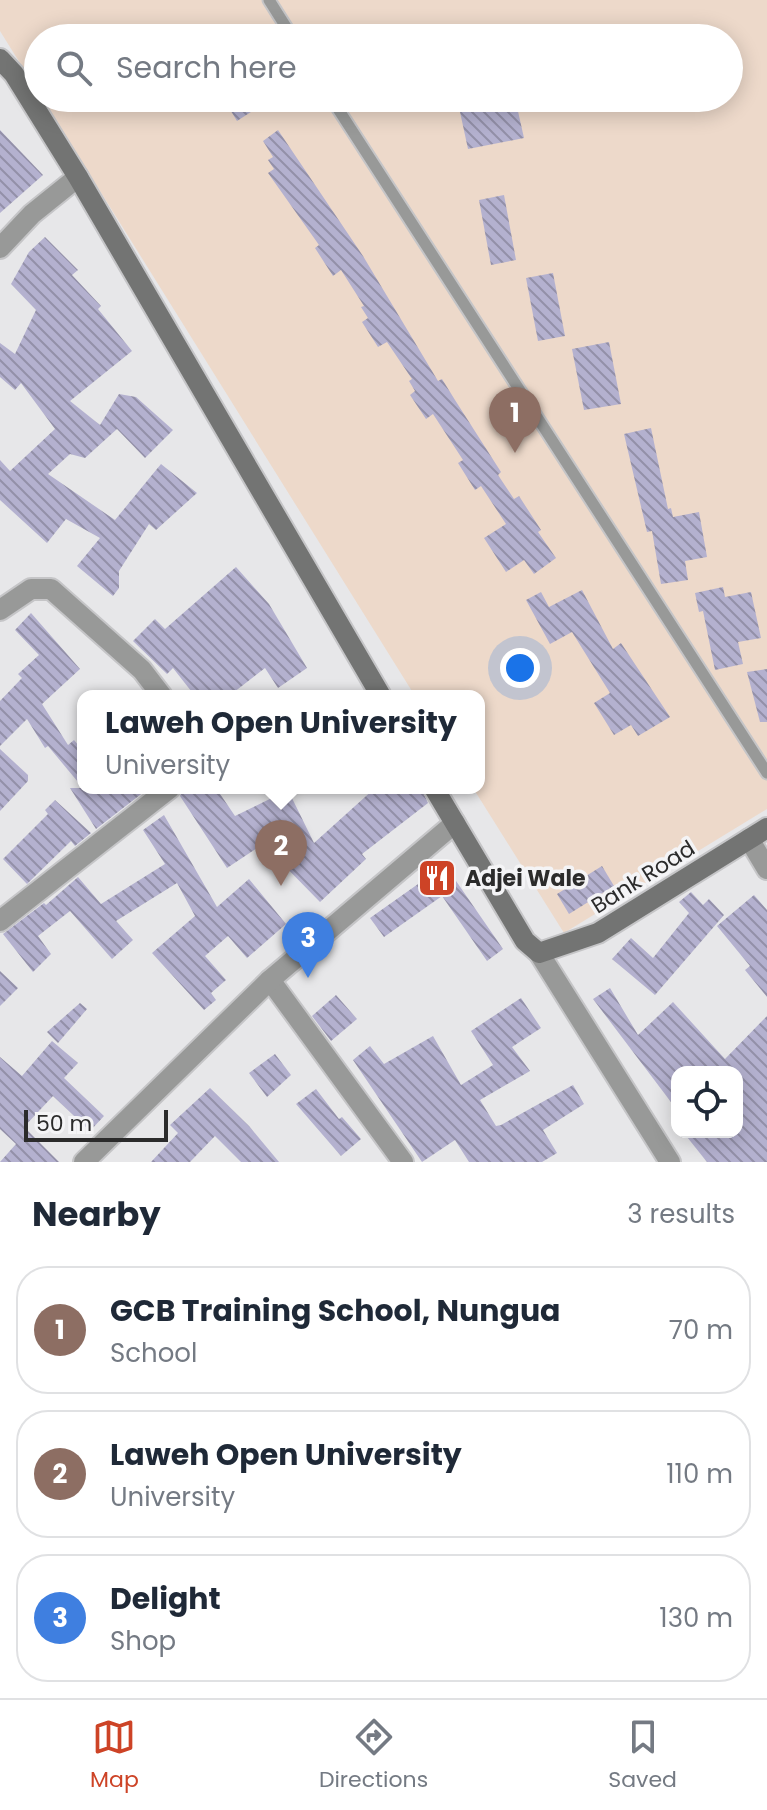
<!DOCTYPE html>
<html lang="en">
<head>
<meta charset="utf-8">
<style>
  :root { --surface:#fff; --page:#f6f6f7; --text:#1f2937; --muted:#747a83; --line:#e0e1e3; --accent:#cd4326 }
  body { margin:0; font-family:Poppins,sans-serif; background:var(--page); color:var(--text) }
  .controls { position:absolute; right:24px; bottom:24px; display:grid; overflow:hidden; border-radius:16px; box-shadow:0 4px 20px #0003 }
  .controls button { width:72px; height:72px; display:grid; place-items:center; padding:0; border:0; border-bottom:2px solid var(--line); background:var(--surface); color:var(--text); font:40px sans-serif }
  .scale { position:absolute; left:24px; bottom:20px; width:144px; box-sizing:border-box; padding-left:8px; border:4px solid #2b2b2b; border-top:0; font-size:22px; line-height:28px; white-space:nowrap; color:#2b2b2b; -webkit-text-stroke:6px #f4f4f6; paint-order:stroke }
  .you { position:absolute; left:520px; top:668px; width:28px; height:28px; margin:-20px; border:6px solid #fff; border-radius:50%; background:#1a73e8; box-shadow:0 0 0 12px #1a73e833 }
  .badge { display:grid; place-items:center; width:52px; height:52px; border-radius:50%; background:var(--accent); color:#fff; font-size:26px; font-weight:700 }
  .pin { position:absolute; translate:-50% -66px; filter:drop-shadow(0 2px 4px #0008) }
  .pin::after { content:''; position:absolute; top:42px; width:28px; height:24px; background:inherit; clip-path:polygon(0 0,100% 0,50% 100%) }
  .popup { position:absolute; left:77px; top:690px; width:408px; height:104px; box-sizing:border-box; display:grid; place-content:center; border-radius:16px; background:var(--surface); filter:drop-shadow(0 2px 6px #0005); font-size:26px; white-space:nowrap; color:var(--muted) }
  .popup b { font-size:30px; color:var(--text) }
  .popup::after { content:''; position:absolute; left:50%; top:100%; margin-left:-16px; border:16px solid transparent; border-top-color:var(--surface) }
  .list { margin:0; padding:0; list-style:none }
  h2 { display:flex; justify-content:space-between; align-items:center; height:104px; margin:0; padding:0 32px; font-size:34px }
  h2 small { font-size:26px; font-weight:400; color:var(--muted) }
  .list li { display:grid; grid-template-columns:52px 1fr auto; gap:24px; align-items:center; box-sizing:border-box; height:128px; margin:0 16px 16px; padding:0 16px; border:2px solid var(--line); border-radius:32px }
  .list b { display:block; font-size:30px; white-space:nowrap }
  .list p { margin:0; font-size:26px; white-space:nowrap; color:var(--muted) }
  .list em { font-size:26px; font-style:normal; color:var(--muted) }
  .icon { flex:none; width:44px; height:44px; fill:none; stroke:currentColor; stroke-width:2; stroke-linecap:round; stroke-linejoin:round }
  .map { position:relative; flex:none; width:767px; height:1162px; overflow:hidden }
  .search { position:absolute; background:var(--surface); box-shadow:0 4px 20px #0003; left:24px; right:24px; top:24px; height:88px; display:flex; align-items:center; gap:20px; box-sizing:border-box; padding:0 28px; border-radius:44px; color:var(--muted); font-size:30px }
  .sheet { height:536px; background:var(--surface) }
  nav { display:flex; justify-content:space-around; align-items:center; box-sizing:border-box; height:112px; border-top:2px solid var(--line); background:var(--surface); font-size:22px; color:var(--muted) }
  nav a { display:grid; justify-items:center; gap:4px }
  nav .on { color:var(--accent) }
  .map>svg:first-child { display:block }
  .education { fill:#edd9ca }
  .building { fill:url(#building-back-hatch) }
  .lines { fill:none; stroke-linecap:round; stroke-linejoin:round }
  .lane-casing { stroke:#c5c5c7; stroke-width:15 }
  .street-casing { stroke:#c5c5c7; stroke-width:24 }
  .secondary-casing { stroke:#c5c5c7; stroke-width:24 }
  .lane { stroke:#989998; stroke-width:11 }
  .street { stroke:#989998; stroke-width:20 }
  .secondary { stroke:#737473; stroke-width:20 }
  .labels { text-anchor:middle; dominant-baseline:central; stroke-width:7; stroke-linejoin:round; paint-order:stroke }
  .street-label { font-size:22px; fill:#2b2b2b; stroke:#f4f4f6 }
  .poi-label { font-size:22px; font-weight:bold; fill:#2b2b2b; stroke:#f4f4f6; text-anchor:start }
</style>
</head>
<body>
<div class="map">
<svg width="767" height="1162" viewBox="0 0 767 1162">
  <defs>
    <pattern id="building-back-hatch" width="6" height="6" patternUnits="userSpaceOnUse" patternTransform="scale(2)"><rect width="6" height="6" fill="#b4b1cf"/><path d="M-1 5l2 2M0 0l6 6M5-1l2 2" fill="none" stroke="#9390a8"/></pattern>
  </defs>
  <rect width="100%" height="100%" fill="#e7e7e9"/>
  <path class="education" d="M0 0H767V809L564 933 473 788H479V696H415L42 98H729V38H38V92L0 31Z"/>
  <g class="building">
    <path d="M223 98H246L254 110 237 121Z"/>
    <path d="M457 98H515L524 138 468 149Z"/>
    <path d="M0 130 43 175 0 213Z"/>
    <path d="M278 130 363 256 438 381 442 379 455 400 501 472 498 475 514 499 519 496 541 530 538 532 556 558 534 574 524 560 506 572 484 538 506 524 481 486 475 490 458 463 463 460 433 414 426 419 410 395 415 391 409 381 412 379 387 342 378 347 362 322 368 318 361 307 364 306 341 270 333 276 315 248 319 245 268 173 274 169 268 160 273 157 263 141Z"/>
    <path d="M504 195 516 260 491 265 479 200Z"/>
    <path d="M45 237 78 270 72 275 101 306 98 309 132 351 70 401 100 425 119 394 136 397 173 430 145 458 117 429 85 458 70 454 48 474 115 520 161 464 197 493 156 530 149 524 119 571V588L113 596 77 566 100 538 66 519 47 543 0 500V460L10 471 55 429 21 383 15 390 0 377V343L15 354 36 310 11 284 29 252Z"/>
    <path d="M553 273 565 336 538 341 526 278Z"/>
    <path d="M609 342 621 404 584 410 572 349Z"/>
    <path d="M651 428 668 509 671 508 673 517 699 512 707 557 685 561 688 580 661 584 652 531 647 532 624 434Z"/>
    <path d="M236 567 269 604 307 668 278 688 265 668 229 696H195L173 668 167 674 133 641 155 619 165 629Z"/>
    <path d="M723 587 725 597 751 592 761 638 738 642 743 664 715 670 703 611 699 612 695 593Z"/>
    <path d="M582 590 613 649 621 643 670 717 638 736 631 725 614 735 594 703 610 693 572 632 550 644 526 600 541 592 549 607Z"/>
    <path d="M31 613 80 669 42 704 68 745 74 740 83 751V788H149L96 829 70 788H83L48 746 45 748 27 719 0 746V701L22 678 18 674 39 655 15 630Z"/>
    <path d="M767 669V722H760L747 672Z"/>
    <path d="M0 749 28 775V781L0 811Z"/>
    <path d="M183 788H216L235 816 288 790 314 843 375 788H421L428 803 362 854 366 859 320 902 272 853 266 842 227 868 180 796Z"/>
    <path d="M55 800 91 833 75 846 71 841 27 884 3 859 48 814 45 810Z"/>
    <path d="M164 815 217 907 249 879 286 924 247 958 228 936 205 956 226 980 211 993 216 1000 204 1010 152 953 195 916 177 883 116 921 133 940 112 959 70 911 38 936 51 954 33 972 3 934 44 903 46 905 78 877 101 904 165 864 143 830Z"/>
    <path d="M445 865 503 949 487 961 442 896 384 937 370 918Z"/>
    <path d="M602 866 614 886 569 914 557 894Z"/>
    <path d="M691 892 703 905 709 899 724 915 655 995 612 959 631 938 653 958 689 913 679 902Z"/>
    <path d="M754 895 767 910V997L745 970 750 966 717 926Z"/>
    <path d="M0 971 18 988 0 1006Z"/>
    <path d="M610 988 638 1035 673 1002 725 1059 767 1016V1162H707L683 1132H737V1072H677V1110L593 999Z"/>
    <path d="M336 995 357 1019 331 1041 312 1016Z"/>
    <path d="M521 998 541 1028 512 1047 530 1071 480 1100 496 1126 501 1125 573 1085 584 1104 543 1130 557 1153 542 1162H469L455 1140 422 1162 353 1060 370 1046 384 1064 433 1036 461 1085 493 1065 471 1031Z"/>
    <path d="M80 1003 87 1009 58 1043 47 1032Z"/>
    <path d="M52 1041 78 1063 64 1078 104 1116 90 1131 53 1096 24 1127 59 1162H0L16 1144 0 1129V1057L22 1076Z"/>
    <path d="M275 1054 291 1075 267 1097 249 1073Z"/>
    <path d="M210 1088 249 1126 279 1162H241L215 1136 190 1162H151L178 1133 170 1125Z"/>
    <path d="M316 1089 339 1119 342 1117 361 1139 341 1156 296 1104Z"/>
  </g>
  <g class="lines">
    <g class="lane-casing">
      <g id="lane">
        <path d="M269 0 293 38"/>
        <path d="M331 98 767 773"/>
      </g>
    </g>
    <g class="street-casing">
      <g id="street">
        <path d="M0 248 32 214 78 177"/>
        <path d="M0 610 31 589H51L142 670 162 696"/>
        <path d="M749 839 767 869"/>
        <path d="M0 921 170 788"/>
        <path d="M539 953 670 1162"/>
        <path d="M270 980 403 1162"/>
        <path d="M84 1162 270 980 455 823"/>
      </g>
    </g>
    <g class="secondary-casing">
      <g id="secondary">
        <path d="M0 59 14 74 78 177 381 696"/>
        <path d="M434 788 525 941 539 953 598 933 767 828"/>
      </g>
    </g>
    <use href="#lane" class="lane"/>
    <use href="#street" class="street"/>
    <use href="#secondary" class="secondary"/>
  </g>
  <defs>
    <g id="restaurant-square" transform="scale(2)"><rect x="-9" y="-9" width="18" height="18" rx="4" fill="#cd4326" stroke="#f4f4f6"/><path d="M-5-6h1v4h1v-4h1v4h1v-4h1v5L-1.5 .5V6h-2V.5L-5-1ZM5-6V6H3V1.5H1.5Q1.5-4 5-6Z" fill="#fff"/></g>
  </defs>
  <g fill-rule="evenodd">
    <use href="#restaurant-square" x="437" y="878"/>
  </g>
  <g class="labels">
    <g class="street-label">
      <text transform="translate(643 877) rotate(-32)">Bank Road</text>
    </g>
    <g class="poi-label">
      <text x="465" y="878">Adjei Wale</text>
    </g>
  </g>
</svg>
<div class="controls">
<button><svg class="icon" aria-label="locate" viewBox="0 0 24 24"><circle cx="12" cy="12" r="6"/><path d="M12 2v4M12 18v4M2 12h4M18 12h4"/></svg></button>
</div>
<div class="scale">50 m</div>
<div class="you"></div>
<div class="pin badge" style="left:515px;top:453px;background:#8d6e63">1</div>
<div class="pin badge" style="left:281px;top:886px;background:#8d6e63">2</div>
<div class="popup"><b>Laweh Open University</b>University</div>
<div class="pin badge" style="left:308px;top:978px;background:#3f7fe0">3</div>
<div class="search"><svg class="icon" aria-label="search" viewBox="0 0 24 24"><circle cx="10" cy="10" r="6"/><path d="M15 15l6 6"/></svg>Search here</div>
</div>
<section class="sheet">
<h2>Nearby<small>3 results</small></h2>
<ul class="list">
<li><span class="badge" style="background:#8d6e63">1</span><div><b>GCB Training School, Nungua</b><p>School</p></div><em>70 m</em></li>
<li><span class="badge" style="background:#8d6e63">2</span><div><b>Laweh Open University</b><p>University</p></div><em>110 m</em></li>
<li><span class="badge" style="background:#3f7fe0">3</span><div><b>Delight</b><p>Shop</p></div><em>130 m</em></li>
</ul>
</section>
<nav>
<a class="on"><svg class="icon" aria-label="map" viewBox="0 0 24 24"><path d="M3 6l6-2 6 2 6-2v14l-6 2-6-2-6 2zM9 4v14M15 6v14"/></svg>Map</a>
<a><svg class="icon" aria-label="directions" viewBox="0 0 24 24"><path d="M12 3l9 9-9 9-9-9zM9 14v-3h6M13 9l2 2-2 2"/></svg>Directions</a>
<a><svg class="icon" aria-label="saved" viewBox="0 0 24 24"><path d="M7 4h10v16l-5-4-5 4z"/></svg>Saved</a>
</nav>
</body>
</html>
